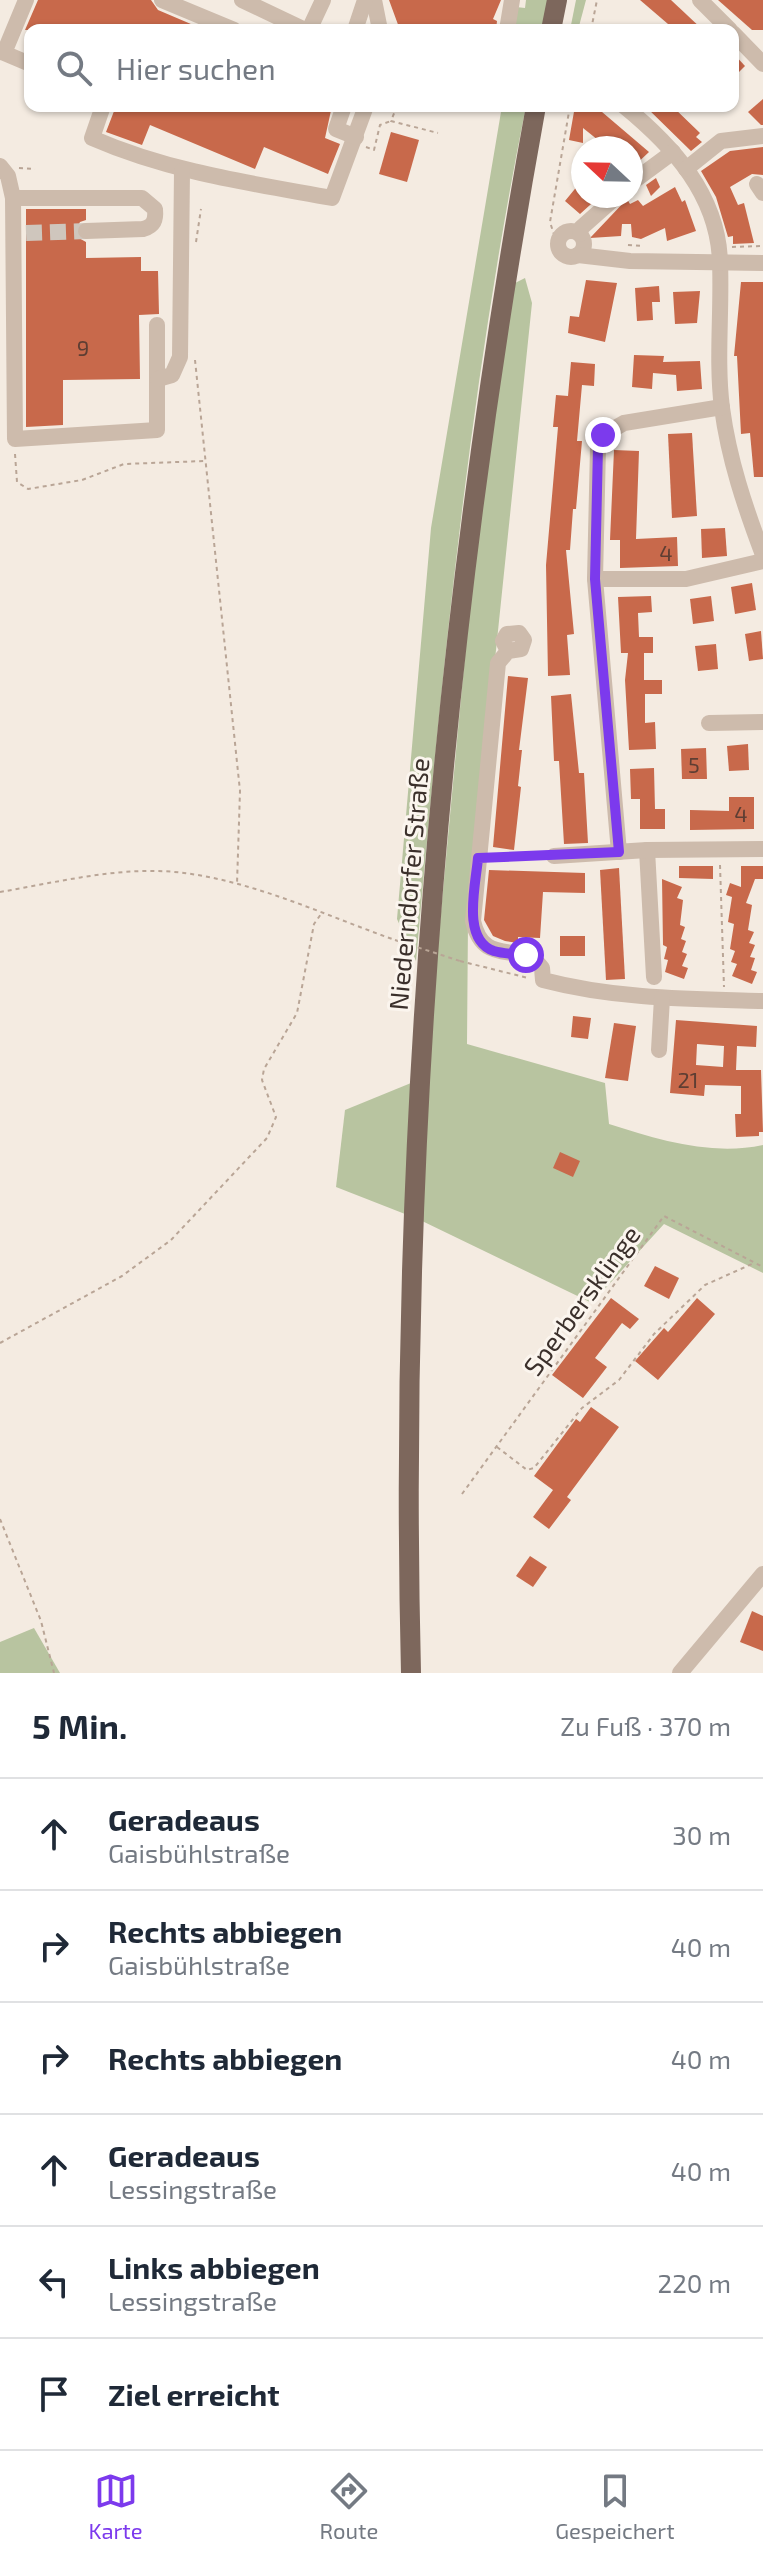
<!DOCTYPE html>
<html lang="de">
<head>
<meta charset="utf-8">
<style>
  :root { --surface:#fff; --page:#f2f2f3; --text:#1f2937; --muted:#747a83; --line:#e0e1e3; --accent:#7c3aed }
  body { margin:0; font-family:"Exo 2",sans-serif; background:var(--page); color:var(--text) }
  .compass { position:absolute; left:571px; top:136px; width:72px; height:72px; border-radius:50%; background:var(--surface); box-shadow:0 2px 6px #0004; rotate:292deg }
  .stop { position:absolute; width:24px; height:24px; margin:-18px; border:6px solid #7c3aed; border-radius:50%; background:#fff }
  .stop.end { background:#7c3aed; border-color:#fff; box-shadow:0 2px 8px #0008 }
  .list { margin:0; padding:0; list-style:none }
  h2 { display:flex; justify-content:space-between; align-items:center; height:104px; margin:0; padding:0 32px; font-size:34px }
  h2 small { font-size:26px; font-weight:400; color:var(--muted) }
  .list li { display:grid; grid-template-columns:52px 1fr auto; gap:24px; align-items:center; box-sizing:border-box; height:112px; padding:0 32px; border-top:2px solid var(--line) }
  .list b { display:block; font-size:30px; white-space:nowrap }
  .list p { margin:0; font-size:26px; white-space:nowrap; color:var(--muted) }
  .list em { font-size:26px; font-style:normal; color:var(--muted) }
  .icon { flex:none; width:44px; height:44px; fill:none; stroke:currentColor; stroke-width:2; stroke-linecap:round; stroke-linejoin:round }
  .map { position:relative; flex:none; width:763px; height:1673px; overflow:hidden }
  .search { position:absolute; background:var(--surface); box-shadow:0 2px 6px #0004; left:24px; right:24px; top:24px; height:88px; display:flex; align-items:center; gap:20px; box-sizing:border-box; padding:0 28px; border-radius:16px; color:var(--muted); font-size:30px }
  .sheet { height:776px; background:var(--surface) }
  nav { display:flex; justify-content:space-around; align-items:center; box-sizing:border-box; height:112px; border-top:2px solid var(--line); background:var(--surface); font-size:22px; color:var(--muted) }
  nav a { display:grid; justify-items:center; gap:4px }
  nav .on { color:var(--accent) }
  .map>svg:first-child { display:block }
  .green { fill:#b8c4a0 }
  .building { fill:#c8694b; fill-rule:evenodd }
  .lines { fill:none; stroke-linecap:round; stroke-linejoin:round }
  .minor-tunnel { stroke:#cfc6bd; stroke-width:16; stroke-dasharray:16 8; stroke-linecap:butt }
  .path { stroke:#b9a596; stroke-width:2; stroke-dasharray:4 4; stroke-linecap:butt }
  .minor { stroke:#cdbbac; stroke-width:16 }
  .major { stroke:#7d675c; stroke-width:20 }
  .path-bridge { stroke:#b9a596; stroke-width:2; stroke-dasharray:4 4; stroke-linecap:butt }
  .route { stroke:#7c3aed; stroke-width:10 }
  .labels { text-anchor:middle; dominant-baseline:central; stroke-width:6; stroke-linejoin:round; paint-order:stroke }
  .number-label { font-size:22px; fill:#5e3e33 }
  .street-label { font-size:26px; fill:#3b302b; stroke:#fbf5ee }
</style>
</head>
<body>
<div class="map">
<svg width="763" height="1673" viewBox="0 0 763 1673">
  <rect width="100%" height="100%" fill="#f4ebe1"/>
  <g class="green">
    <path d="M526 0H548L542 30H513L516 7 525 8Z"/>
    <path d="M576 0H586L578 30H570Z"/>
    <path d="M502 106H526C469 389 442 674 416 961L397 919 431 528Z"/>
    <path d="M525 278 532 303 468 920 467 1044 605 1083 609 1124C659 1140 711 1156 763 1145V1273L664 1224 592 1303 420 1220 435 976 474 559 513 284Z"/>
    <path d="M411 1083 405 1214 336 1187 345 1110Z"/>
    <path d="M34 1628 60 1673H0V1642Z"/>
  </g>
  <g class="building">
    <path d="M38 0H151L158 10 205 30H25Z"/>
    <path d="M389 0H501L493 19 497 21 496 30H400Z"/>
    <path d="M640 0H671L703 30H675Z"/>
    <path d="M718 0H763V30H752Z"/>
    <path d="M733 53 745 66 733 78Z"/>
    <path d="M763 99V125H761L748 112Z"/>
    <path d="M116 106H332L325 138 340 144 328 174 264 147 255 169 150 125 142 145 106 132Z"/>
    <path d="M575 106H595L649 152 631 169V148H608L583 128V143L569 140Z"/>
    <path d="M645 106H672L700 133 696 137 702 142 691 151Z"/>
    <path d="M391 132 419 140 407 182 379 174Z"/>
    <path d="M763 147V175L752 174 730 187 738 205 744 203 754 243 733 244V236L728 237 716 197 701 171 730 151Z"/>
    <path d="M656 178 660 187 651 196 646 185Z"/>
    <path d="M583 179V196H600L580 214 565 201Z"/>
    <path d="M675 187 682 202 685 200 696 231 667 241 665 228 641 239 632 237 631 224H622L621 236 590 238 627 199 630 204 638 200 643 206Z"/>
    <path d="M26 209H86V220L80 222 75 231 77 237 86 242V258L141 257V271H158L159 314 139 315 140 379 63 380V425L26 427Z"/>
    <path d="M586 280 617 283 605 342 568 333 570 316 579 317Z"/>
    <path d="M741 282H763V477H754L750 433 741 434 737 356H734Z"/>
    <path d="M659 286 660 302H652L653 320 637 321 635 288Z"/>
    <path d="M700 291 697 323 675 324 673 292Z"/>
    <path d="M634 355 664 356 663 362 700 361 702 389 677 391 676 375 653 373 652 389 632 387Z"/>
    <path d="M571 362 595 364 594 386 582 385 577 441H582L576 509H573L570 550H566L574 634 567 635 570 675 548 676 546 565 558 427H553L556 395 568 396Z"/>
    <path d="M692 433 697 516 672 518 668 434Z"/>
    <path d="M614 450 639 451 636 539 677 537 678 566 620 568V540H610Z"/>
    <path d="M725 528 727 556 702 558 701 529Z"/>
    <path d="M752 583 756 610 735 614 731 587Z"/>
    <path d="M651 596 652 612 638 613 639 637H653V653H644V680H662V694H645V723L655 722 656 749 629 750 625 680 628 653H621L618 597Z"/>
    <path d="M711 596 714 621 693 624 690 599Z"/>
    <path d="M761 631 763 659 749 661 745 634Z"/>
    <path d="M716 644 718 669 698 671 695 646Z"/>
    <path d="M508 676 528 678 519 750H522L518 786 521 787 514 850 493 847Z"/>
    <path d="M571 694 579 773H584L588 843 564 844 559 761H554L551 696Z"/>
    <path d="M748 744 749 770 729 771 727 746Z"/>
    <path d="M706 748 707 779H682L681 749Z"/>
    <path d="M654 768 655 809H665V829H640V799H631L630 769Z"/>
    <path d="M729 797H754V829L690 830V810L729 811Z"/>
    <path d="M679 866H713V879L679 878Z"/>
    <path d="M741 866H763V879H755L746 903 752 905 748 930 754 932 749 943 755 945 750 957 755 958 751 970 757 972 752 984 732 976 737 964 731 962 735 951 730 949 734 924 728 922 732 897 726 895 730 883 741 887Z"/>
    <path d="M619 868 625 979 606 980 600 870Z"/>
    <path d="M489 870 585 873V893L543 892 540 938 518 937V943L505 941 493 936 484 920Z"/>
    <path d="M662 879 682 887 677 898 683 900 680 925 685 927 681 939 686 941 682 952 687 954 682 966 688 968 684 979 665 972 668 960 664 959 667 947 663 945Z"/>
    <rect x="560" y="936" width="25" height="20"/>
    <path d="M573 1016 591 1018 588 1039 571 1037Z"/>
    <path d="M676 1020 757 1026 756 1047 737 1046 736 1070H761L763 1132H759V1136L736 1137 735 1114H741V1086L705 1085 704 1096 670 1093ZM697 1044 724 1046 723 1067 696 1065Z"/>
    <path d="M614 1023 636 1026 628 1081 605 1078Z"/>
    <path d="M560 1152 580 1161 573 1177 553 1168Z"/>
    <path d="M655 1266 679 1278 669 1299 644 1286Z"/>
    <path d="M611 1298 639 1319 630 1329 622 1323 595 1358 607 1367 583 1398 552 1375Z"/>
    <path d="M697 1298 715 1314 658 1380 635 1361 664 1328 668 1332Z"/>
    <path d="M591 1407 619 1427 567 1497 571 1500 549 1529 533 1517 553 1490 534 1476 576 1419 580 1422Z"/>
    <path d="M530 1556 547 1567 533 1587 516 1576Z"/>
    <path d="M752 1611 763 1616V1651L740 1642Z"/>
  </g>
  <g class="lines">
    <path class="minor-tunnel" d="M26 233 86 231"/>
    <g class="path">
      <path d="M591 30 597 0"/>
      <path d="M397 106 391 121 438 133"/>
      <path d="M366 147 374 150 380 125 391 121"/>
      <path d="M19 168 35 169"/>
      <path d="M196 242 201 209"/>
      <path d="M557 244 550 222 570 106"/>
      <path d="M628 245 642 246"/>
      <path d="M732 247 763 246"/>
      <path d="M195 360 240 791 237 884"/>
      <path d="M15 454 17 482 28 489 82 480 124 464 205 461"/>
      <path d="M495 858 540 857"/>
      <path d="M720 865 724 987"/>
      <path d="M0 892C59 882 124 865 184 873 256 882 327 916 395 940"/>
      <path d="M460 961 528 978"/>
      <path d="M0 1343 122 1276 171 1240 267 1138 276 1117 262 1080 264 1069 297 1013 314 924 321 914"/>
      <path d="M497 1447 527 1470 534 1468 582 1408 619 1380 654 1334 705 1285 754 1263"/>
      <path d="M462 1494 664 1216 763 1267"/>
      <path d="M0 1519 41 1621 54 1673"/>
    </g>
    <g class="minor">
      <path d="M26 0 4 53 30 64"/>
      <path d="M162 0 234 30"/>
      <path d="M242 0 305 30"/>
      <path d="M374 0 380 30"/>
      <path d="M700 0 730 30"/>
      <path d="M309 30 323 0"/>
      <path d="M355 30 365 0"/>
      <path d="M507 30 512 0"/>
      <path d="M733 33 763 64"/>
      <path d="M103 106 92 138C170 172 250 183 332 198L366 106"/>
      <path d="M344 106 336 129 356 137"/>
      <path d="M624 106C673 146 718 195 720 262 722 311 716 360 722 408 729 460 745 507 763 555"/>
      <path d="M0 166 8 176 13 198 15 439 157 430V325"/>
      <path d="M686 169 721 141 763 136"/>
      <path d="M631 183 673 152"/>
      <path d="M757 184 763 193"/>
      <path d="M13 198H142L155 209C156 220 154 226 143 229L86 231"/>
      <circle cx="571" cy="244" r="13"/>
      <path d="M580 234 581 228 617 196"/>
      <path d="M578 255 630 261 763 263"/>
      <path d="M158 379 172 375 180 357 182 171"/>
      <path d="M595 579H686L763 561"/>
      <path d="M508 651 503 641 507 634 519 633 524 640 521 649 508 651 498 663 473 921C484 969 520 939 542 968L543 980C615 999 689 999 763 1001"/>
      <path d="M709 723 763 722"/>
      <path d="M647 850 654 977"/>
      <path d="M619 852 595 579 598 447 603 435 624 423 722 407"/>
      <path d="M554 856 647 850 763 849"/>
      <path d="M659 1050 662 998"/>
      <path d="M680 1673 763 1574"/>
    </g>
    <g class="major">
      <path d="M551 30 557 0"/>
      <path d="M411 1673C398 1148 442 623 536 106"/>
    </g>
    <path class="path-bridge" d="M395 940 460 961"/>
  </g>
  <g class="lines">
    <path class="route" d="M526 955C516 954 504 954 494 951 461 940 476 884 478 858L619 852 595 579 598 447 603 435"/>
  </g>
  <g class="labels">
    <g class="number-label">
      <text x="83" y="347">9</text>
      <text x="666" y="552">4</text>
      <text x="694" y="764">5</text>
      <text x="741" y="813">4</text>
      <text x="688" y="1079">21</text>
    </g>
    <g class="street-label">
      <text transform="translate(408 884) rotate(-85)">Niederndorfer Straße</text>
      <text transform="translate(581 1300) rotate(-54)">Sperbersklinge</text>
    </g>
  </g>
</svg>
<svg class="compass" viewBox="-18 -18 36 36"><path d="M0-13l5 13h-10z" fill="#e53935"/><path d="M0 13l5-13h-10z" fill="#747a83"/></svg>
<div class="stop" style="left:526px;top:955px"></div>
<div class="stop end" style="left:603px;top:435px"></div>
<div class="search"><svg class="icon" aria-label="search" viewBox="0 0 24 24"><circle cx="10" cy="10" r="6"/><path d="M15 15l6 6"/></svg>Hier suchen</div>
</div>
<section class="sheet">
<h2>5 Min.<small>Zu Fuß · 370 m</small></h2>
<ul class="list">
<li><svg class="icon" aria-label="ahead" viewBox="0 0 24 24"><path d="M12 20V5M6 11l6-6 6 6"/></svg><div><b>Geradeaus</b><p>Gaisbühlstraße</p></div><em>30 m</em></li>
<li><svg class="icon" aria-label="right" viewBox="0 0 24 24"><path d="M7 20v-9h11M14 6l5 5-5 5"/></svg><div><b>Rechts abbiegen</b><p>Gaisbühlstraße</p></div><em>40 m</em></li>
<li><svg class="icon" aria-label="right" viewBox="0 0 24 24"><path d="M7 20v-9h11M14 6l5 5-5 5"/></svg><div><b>Rechts abbiegen</b></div><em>40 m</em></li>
<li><svg class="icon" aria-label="ahead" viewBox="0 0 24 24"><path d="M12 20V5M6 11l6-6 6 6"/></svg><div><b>Geradeaus</b><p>Lessingstraße</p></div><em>40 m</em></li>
<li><svg class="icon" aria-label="left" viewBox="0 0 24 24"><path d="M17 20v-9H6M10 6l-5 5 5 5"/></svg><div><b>Links abbiegen</b><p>Lessingstraße</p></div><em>220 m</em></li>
<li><svg class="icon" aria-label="arrive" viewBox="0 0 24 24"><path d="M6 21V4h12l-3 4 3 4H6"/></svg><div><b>Ziel erreicht</b></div></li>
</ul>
</section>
<nav>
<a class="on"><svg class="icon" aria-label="map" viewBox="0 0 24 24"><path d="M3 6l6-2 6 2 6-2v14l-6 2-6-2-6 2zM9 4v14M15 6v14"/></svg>Karte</a>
<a><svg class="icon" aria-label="directions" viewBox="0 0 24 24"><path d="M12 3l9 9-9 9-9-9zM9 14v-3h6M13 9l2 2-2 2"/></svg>Route</a>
<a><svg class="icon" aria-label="saved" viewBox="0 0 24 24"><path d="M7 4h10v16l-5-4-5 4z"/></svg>Gespeichert</a>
</nav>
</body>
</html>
